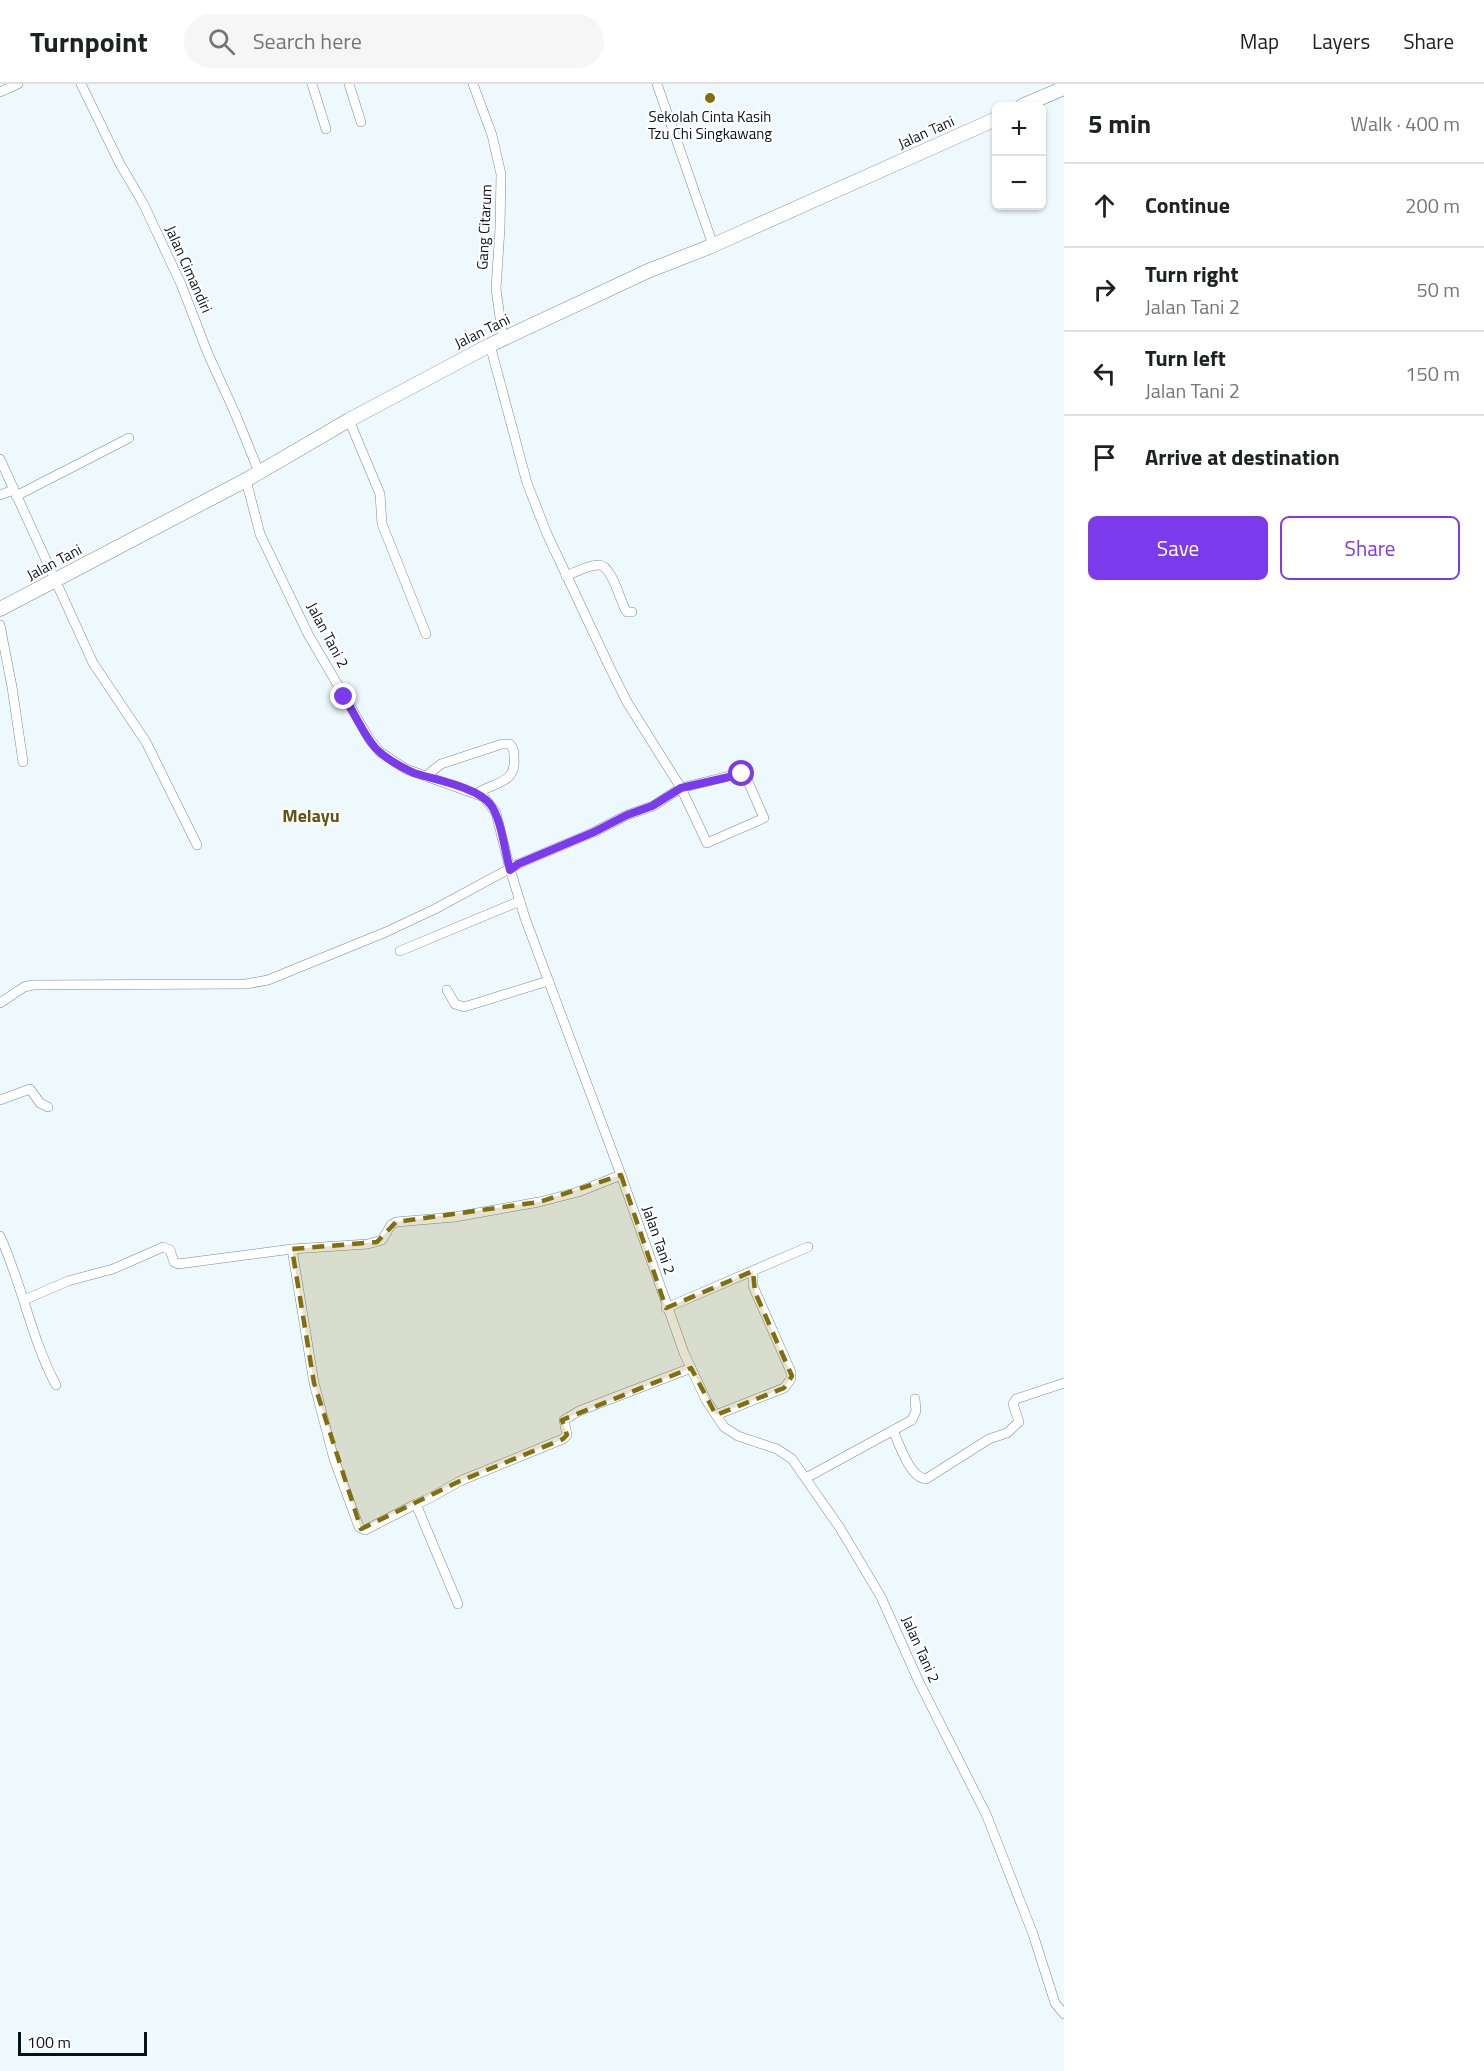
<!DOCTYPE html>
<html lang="en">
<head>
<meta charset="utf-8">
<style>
  :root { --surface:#fff; --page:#f6f6f6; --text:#202124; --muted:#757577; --line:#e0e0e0; --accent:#7c3aed }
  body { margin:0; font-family:"Titillium Web",sans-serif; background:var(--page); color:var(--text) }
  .controls { position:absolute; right:18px; top:18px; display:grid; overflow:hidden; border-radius:9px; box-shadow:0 2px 4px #0004 }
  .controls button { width:54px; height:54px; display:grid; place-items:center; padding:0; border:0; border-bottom:2px solid var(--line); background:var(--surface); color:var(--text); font:30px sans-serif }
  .scale { position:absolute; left:18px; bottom:15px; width:129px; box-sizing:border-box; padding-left:6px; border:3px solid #091317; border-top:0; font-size:16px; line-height:21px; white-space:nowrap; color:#091317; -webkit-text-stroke:4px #fff; paint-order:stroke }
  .stop { position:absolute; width:18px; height:18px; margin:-14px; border:4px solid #7c3aed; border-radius:50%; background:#fff }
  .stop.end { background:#7c3aed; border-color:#fff; box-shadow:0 2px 6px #0008 }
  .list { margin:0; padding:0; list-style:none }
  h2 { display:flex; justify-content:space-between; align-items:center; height:78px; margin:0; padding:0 24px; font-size:26px }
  h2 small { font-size:20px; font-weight:400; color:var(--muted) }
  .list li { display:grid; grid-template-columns:39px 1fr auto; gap:18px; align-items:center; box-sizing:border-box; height:84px; padding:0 24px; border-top:2px solid var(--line) }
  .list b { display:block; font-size:22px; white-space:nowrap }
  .list p { margin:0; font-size:20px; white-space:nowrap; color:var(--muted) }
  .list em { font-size:20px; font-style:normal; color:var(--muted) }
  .actions { display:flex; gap:12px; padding:18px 24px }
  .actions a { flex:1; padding:14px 0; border:2px solid var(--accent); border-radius:9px; text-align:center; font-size:21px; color:var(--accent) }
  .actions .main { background:var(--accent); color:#fff }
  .icon { flex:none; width:33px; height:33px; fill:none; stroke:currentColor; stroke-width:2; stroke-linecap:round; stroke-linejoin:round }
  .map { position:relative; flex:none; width:1064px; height:1987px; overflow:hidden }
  header { display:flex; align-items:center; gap:36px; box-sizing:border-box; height:84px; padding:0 30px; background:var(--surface); border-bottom:2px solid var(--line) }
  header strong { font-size:28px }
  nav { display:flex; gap:33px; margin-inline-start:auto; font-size:21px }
  .search { width:420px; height:54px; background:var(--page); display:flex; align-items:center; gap:15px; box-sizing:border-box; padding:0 21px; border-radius:33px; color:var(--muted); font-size:22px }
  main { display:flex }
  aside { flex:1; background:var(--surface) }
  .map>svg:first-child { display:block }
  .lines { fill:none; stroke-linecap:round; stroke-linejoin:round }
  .minor-casing { stroke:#738d97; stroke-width:10 }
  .highway-casing { stroke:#738d97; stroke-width:15 }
  .minor { stroke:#fff; stroke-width:9 }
  .highway { stroke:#fff; stroke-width:14 }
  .route { stroke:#7c3aed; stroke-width:8 }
  .marked { fill:#816f0d; fill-opacity:0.2; stroke:#816f0d; stroke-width:4.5; stroke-dasharray:12 8; stroke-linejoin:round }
  .poi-dot { fill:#816f0d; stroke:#fff; stroke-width:2 }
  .labels { text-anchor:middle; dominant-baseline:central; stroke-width:4.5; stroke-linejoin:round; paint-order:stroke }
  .poi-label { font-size:15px; fill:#091317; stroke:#fff }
  .street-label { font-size:15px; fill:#091317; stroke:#fff }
  .quarter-label { font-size:18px; font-weight:bold; fill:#605417; stroke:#fff }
</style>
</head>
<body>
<header>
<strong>Turnpoint</strong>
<div class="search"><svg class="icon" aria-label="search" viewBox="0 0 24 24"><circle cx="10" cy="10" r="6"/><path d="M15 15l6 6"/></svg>Search here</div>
<nav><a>Map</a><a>Layers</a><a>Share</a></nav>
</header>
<main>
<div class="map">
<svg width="1064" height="1987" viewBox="0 0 1064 1987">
  <rect width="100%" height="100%" fill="#eef9fe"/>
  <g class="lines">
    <g class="minor-casing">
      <g id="minor">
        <path d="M81 0 120 80 143 119 181 200 208 270 235 329 259 388"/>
        <path d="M312 0 326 45"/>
        <path d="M349 0 361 38"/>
        <path d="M473 0 492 51 501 90 500 144 496 205 503 255"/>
        <path d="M657 0 713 161"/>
        <path d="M0 8 18 0"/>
        <path d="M349 336 380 410 382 440 426 550"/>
        <path d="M0 375 93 579 146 658 197 761"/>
        <path d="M246 396 260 450 308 550 370 656 380 668 406 685 484 713 496 729 510 785 525 834 621 1091 684 1269 706 1316 724 1343 738 1352 777 1365 792 1375 840 1444 881 1513 919 1598 986 1730 1033 1850 1055 1919 1064 1930"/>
        <path d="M0 411 13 406"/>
        <path d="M16 412 129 354"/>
        <path d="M566 492C576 488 588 481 599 481 611 481 620 515 625 525L627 528H632"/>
        <path d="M0 541 12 603 23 678"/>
        <path d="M426 692 441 680 502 660H510C514 665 514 668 514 674 517 700 493 698 476 710"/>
        <path d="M400 867 520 817"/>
        <path d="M447 906 455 920 464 923 548 897"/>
        <path d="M0 919 24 903 33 901 246 900 268 896 386 848 435 825 518 780 594 748 627 731 653 722 681 704 737 690H742L746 693 764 734 707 759 681 704 627 618 611 586 547 450 527 399 490 261"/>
        <path d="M0 1016 30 1005 40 1019 48 1023"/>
        <path d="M0 1152C22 1200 31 1254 56 1301"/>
        <path d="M292 1165 314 1299 334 1375 359 1443 365 1446 416 1420"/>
        <path d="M24 1216 68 1197 113 1185 163 1163 170 1166 174 1178 178 1180 292 1165 368 1160 382 1156 391 1141 396 1138 455 1133 539 1118 578 1108 621 1091"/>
        <path d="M666 1224 808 1163"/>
        <path d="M716 1331 784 1304 791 1295V1288L753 1202V1187"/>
        <path d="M893 1346C899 1360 910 1394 926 1395L989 1355 1007 1349 1019 1338 1013 1320 1016 1315 1064 1299"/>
        <path d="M806 1394 912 1336 916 1327 915 1315"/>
        <path d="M458 1520 416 1420 430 1414 460 1397 563 1355 567 1351 564 1336 579 1327 691 1284"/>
      </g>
    </g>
    <g class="highway-casing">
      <g id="highway">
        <path d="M1022 22 1064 4"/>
        <path d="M0 525 246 396 349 336 490 261 648 187 709 163 996 35"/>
      </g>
    </g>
    <use href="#minor" class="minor"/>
    <use href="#highway" class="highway"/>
  </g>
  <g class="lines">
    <path class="route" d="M344 613C355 629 367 659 382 670 392 678 403 684 414 689 435 696 477 703 490 720 501 733 505 768 510 786L518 780 594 748 627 731 652 722 681 704 742 690"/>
  </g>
  <path class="marked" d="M621 1091 666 1224 753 1187 755 1208 792 1292 784 1304 716 1331 691 1284 562 1336 567 1351 563 1355 460 1397 361 1445 314 1299 292 1165 377 1158 396 1138 539 1118Z"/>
  <circle class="poi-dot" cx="710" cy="14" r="6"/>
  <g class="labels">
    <g class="poi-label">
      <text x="710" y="32">Sekolah Cinta Kasih<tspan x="710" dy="17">Tzu Chi Singkawang</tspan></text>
    </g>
    <g class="street-label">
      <text transform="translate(926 48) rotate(-24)">Jalan Tani</text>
      <text transform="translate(484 143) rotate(-87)">Gang Citarum</text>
      <text transform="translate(189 185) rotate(66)">Jalan Cimandiri</text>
      <text transform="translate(482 247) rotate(-26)">Jalan Tani</text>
      <text transform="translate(54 478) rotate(-28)">Jalan Tani</text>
      <text transform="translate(328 551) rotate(62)">Jalan Tani 2</text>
      <text transform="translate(659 1156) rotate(71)">Jalan Tani 2</text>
      <text transform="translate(921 1565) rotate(66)">Jalan Tani 2</text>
    </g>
    <g class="quarter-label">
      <text x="311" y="731">Melayu</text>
    </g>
  </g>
</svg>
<div class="controls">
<button>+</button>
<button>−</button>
</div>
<div class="scale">100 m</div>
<div class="stop" style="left:742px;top:690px"></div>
<div class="stop end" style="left:344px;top:613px"></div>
</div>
<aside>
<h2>5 min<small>Walk · 400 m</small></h2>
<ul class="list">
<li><svg class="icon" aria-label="ahead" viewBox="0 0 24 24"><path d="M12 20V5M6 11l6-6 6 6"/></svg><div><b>Continue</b></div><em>200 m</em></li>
<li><svg class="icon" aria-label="right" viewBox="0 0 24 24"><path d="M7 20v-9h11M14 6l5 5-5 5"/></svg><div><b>Turn right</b><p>Jalan Tani 2</p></div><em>50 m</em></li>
<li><svg class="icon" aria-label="left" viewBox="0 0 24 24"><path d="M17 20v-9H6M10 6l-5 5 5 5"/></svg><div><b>Turn left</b><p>Jalan Tani 2</p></div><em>150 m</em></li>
<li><svg class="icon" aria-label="arrive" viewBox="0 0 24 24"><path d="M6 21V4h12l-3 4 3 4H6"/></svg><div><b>Arrive at destination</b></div></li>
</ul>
<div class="actions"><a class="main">Save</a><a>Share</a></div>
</aside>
</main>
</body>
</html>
